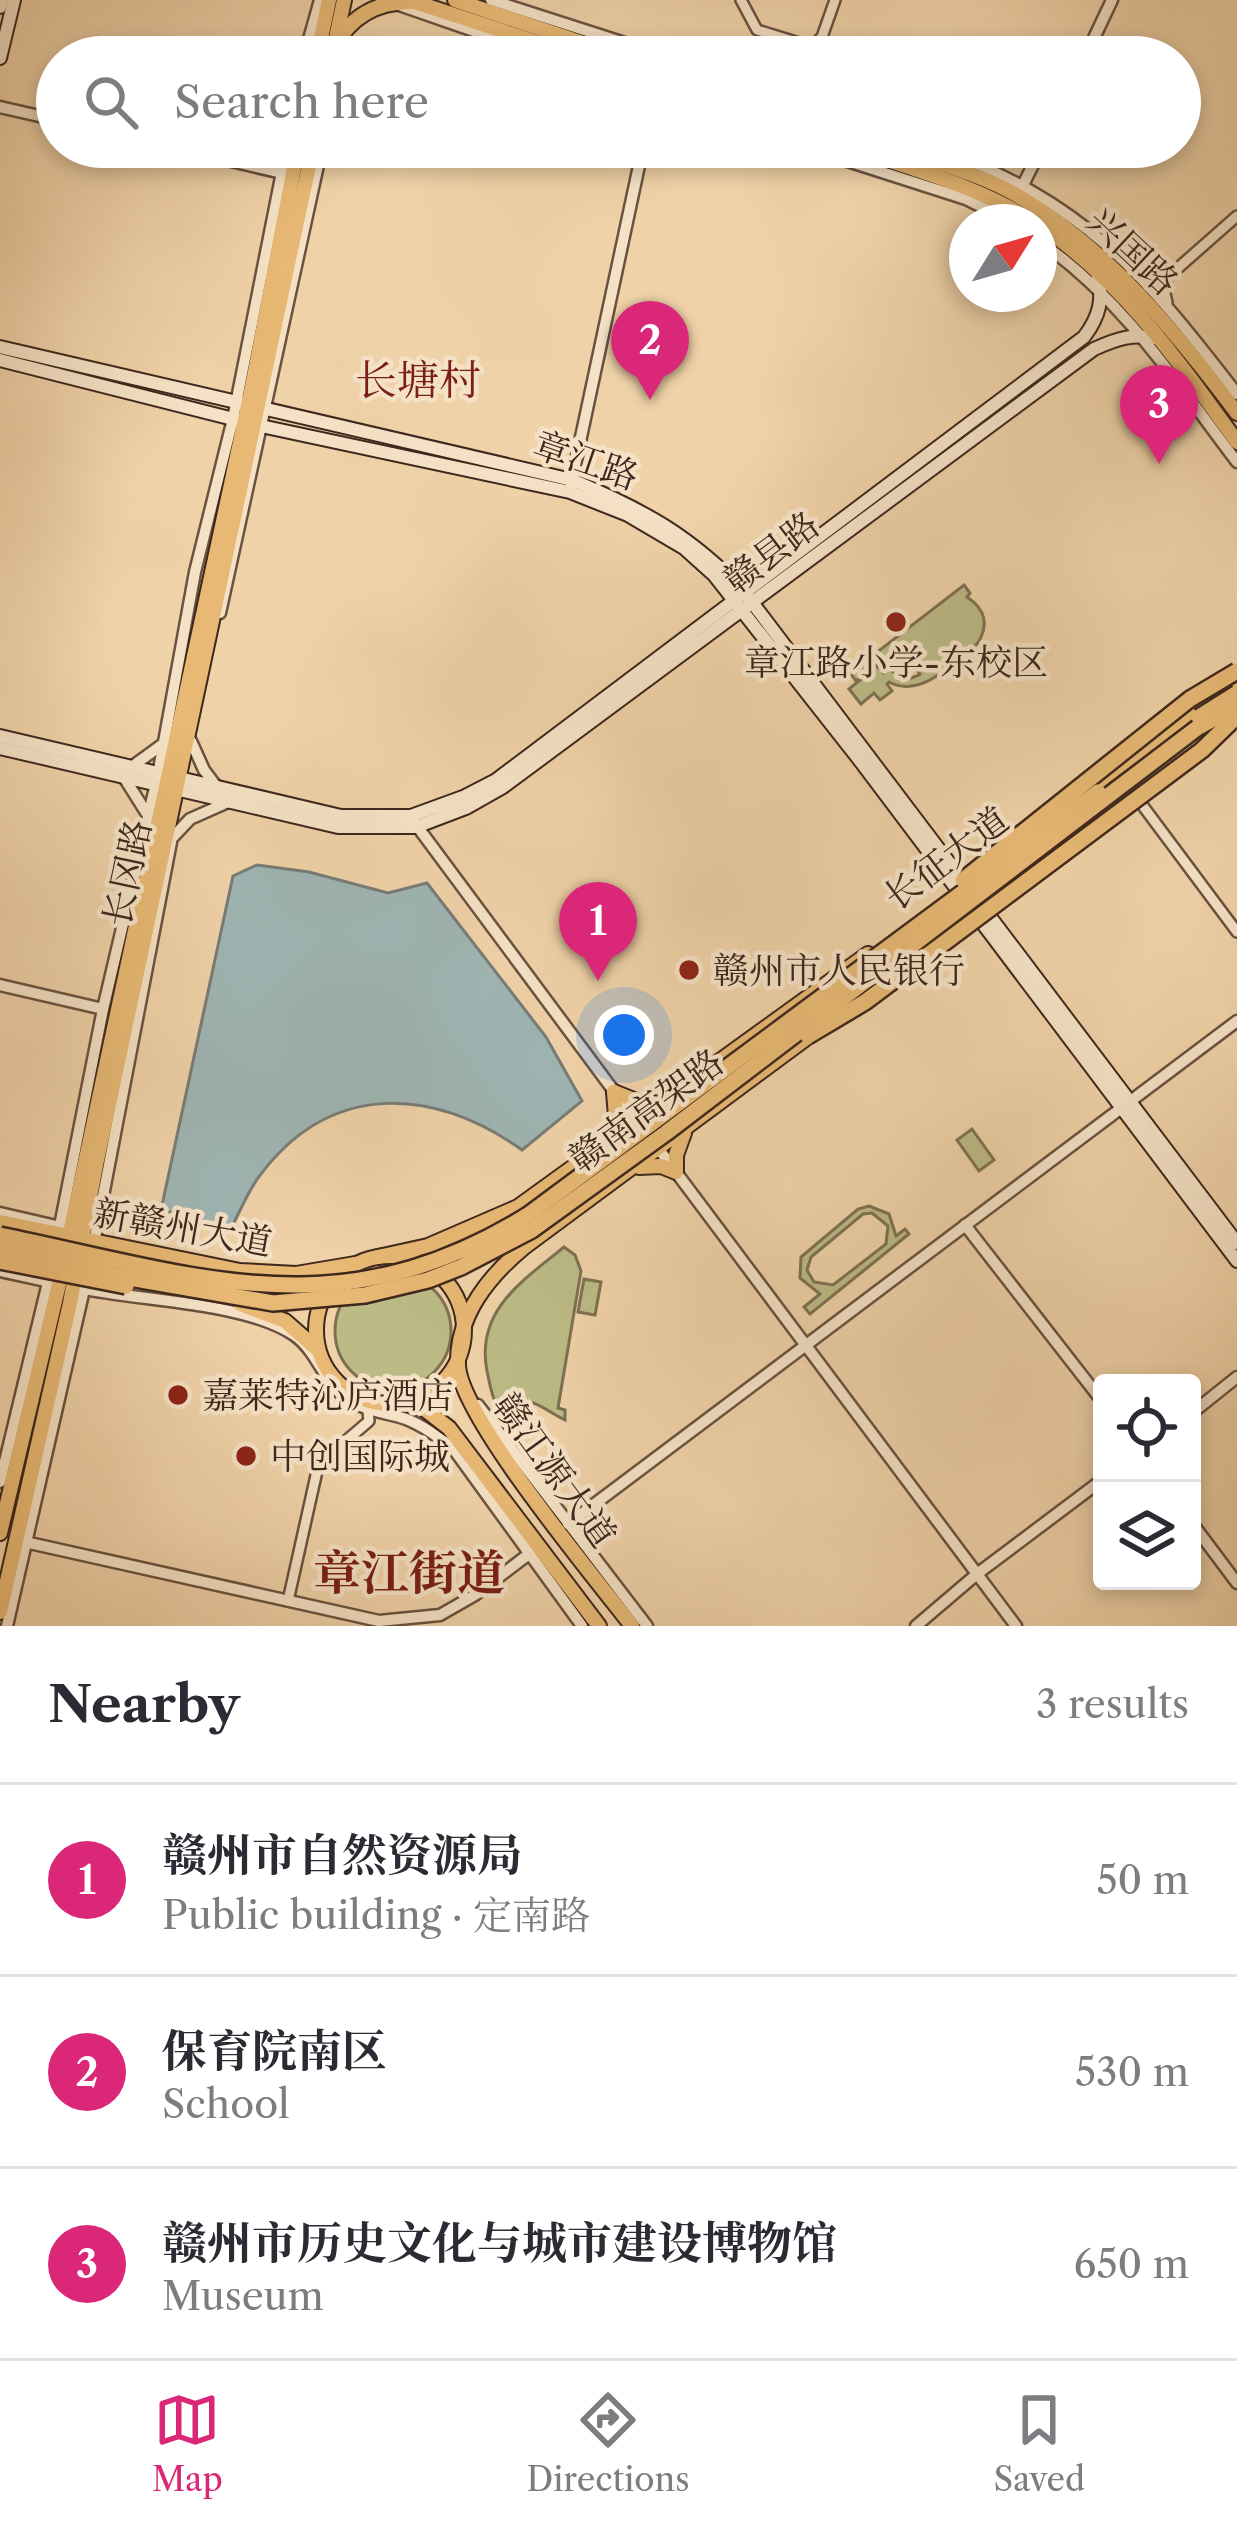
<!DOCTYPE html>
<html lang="en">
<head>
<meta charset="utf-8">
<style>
  :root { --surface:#fff; --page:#f7f7f7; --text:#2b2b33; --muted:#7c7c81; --line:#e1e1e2; --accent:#db2777 }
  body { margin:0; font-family:"Libre Caslon Text","Noto Serif SC",serif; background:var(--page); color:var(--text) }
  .controls { position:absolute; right:36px; bottom:36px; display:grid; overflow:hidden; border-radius:12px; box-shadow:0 6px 18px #0003 }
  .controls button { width:108px; height:108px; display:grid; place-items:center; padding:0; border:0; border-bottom:3px solid var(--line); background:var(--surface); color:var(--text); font:60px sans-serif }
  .compass { position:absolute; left:949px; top:204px; width:108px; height:108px; border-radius:50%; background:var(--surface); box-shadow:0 6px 18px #0003; rotate:53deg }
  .you { position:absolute; left:624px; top:1035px; width:42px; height:42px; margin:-30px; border:9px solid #fff; border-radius:50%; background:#1a73e8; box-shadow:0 0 0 18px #1a73e833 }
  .badge { display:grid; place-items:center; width:78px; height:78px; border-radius:50%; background:var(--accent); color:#fff; font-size:39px; font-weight:700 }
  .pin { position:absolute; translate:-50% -99px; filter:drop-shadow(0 3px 6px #0008) }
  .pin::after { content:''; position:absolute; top:63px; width:42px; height:36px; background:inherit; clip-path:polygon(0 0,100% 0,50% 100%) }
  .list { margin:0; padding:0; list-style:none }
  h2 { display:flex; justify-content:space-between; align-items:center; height:156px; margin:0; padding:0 48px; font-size:51px }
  h2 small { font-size:39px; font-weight:400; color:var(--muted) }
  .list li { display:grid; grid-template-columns:78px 1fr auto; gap:36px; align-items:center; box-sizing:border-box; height:192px; padding:0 48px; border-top:3px solid var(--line) }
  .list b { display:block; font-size:45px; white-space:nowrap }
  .list p { margin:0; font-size:39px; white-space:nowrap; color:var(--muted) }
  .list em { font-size:39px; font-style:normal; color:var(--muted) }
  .icon { flex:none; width:66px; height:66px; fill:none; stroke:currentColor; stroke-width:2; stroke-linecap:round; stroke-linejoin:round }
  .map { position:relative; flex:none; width:1237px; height:1626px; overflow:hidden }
  .search { position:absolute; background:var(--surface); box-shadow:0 6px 18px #0003; left:36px; right:36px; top:36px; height:132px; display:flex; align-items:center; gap:30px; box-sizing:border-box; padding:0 42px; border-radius:66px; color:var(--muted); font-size:45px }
  .sheet { height:732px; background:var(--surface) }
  nav { display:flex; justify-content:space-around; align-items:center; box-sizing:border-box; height:168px; border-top:3px solid var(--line); background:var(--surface); font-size:33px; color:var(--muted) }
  nav a { display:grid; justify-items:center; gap:6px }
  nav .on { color:var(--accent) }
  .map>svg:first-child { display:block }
  .green { fill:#bcbb86; stroke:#7d7152; stroke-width:3; fill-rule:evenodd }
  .water { fill:#9eb5b3; stroke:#787c77; stroke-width:3 }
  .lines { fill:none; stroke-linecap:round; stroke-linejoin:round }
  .minor-casing { stroke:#6a5240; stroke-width:14 }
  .tertiary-casing { stroke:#6a5240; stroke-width:15 }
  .secondary-casing { stroke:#3e271d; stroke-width:16 }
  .primary-casing { stroke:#3e271d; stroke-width:18 }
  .minor { stroke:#f5e2c6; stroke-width:9 }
  .tertiary { stroke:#f5e2c6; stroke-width:10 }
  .secondary { stroke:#f5e2c6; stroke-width:12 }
  .primary { stroke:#e8b974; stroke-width:14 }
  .trunk-bridge-casing { stroke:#3e271d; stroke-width:20; stroke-linecap:butt }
  .trunk-bridge { stroke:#e8b974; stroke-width:15 }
  .poi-dot { fill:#8f2418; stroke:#f5e2c6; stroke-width:4.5 }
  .labels { text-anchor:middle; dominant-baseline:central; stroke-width:9; stroke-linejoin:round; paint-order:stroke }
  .street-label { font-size:36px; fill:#3e271d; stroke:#f5e2c6 }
  .poi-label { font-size:36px; fill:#3e271d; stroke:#f5e2c6; text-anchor:start }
  .quarter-label { font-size:42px; fill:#7a1f14; stroke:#f5e2c6 }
  .district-label { font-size:48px; font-weight:bold; fill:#7a1f14; stroke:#f5e2c6 }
</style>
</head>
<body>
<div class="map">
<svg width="1237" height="1626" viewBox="0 0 1237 1626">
  <rect width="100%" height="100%" fill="#f0d2a8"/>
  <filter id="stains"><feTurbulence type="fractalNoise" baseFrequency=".00167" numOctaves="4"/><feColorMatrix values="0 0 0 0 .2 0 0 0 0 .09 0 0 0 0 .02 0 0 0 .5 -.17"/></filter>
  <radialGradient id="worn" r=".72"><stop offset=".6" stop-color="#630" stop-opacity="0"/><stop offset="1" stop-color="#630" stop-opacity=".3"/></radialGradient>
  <g class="green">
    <path d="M964 585 970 593 967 597C985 609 990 625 977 644 953 663 921 699 889 682L887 684 892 691 880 700 874 693 861 704 849 689 877 666 882 671 880 663 856 681 850 673ZM898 646 920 674 919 675 906 680 892 671 890 658Z"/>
    <path d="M972 1129 994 1160 979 1171 957 1140Z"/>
    <path d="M869 1206 889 1214 896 1236 905 1229 909 1234 810 1314 804 1307 820 1294 800 1278 801 1257 858 1209ZM872 1213 888 1226 886 1244 833 1285 814 1282 807 1270 811 1257 863 1214Z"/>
    <path d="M564 1247 575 1255 581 1271 558 1408 565 1410V1420C541 1409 529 1390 498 1408 491 1396 490 1384 487 1371 475 1310 524 1280 564 1247Z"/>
    <circle cx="393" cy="1331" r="58"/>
    <path d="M584 1279 601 1282 595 1315 578 1312Z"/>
  </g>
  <path class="water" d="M257 865 309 872 388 893 427 883 546 1037 582 1101 522 1150C431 1085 328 1082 258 1178 247 1193 240 1212 231 1228L161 1210 233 876Z"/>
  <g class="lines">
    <g class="minor-casing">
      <g id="minor">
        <path d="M741 0 757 30 812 47 822 37 835 0"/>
        <path d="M1167 303 1163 284 1170 275 1237 216"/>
        <path d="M1137 798 1237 932"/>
        <path d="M288 1601 317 1471 320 1463 369 1421 367 1400"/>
      </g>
    </g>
    <g class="tertiary-casing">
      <g id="tertiary">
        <path d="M491 0 668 57"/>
        <path d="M399 5 549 57"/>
        <path d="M304 57 320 0"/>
        <path d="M1085 57 1112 0"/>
        <path d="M0 107 57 120"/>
        <path d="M171 147 282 173"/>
        <path d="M804 147 966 199 1012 222"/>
        <path d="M933 147C1084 201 1142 271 1237 394"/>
        <path d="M1022 187 1042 147"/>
        <path d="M1039 241C1122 298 1177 383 1237 462"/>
        <path d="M571 484 643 147"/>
        <path d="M220 613 322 147"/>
        <path d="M191 741 204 770 216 786"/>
        <path d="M130 768 163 744"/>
        <path d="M125 779 149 817"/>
        <path d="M414 822 639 1125"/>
        <path d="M172 838 190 819 226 803"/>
        <path d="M0 985 103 1009"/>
        <path d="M655 1144 1016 1626"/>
        <path d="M0 1213 65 1228"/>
        <path d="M965 1225 1102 1401"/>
        <path d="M57 1241 103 1009 158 775 195 572 233 419 287 147"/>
        <path d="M93 1248 171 842"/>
        <path d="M0 1271 55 1283"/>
        <path d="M80 1288C139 1301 246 1302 294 1335 320 1353 324 1388 354 1403 370 1412 389 1413 406 1419 424 1426 438 1437 453 1449"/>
        <path d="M478 1405 647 1626"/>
        <path d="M1192 1413 1237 1377"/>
        <path d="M450 1444 582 1626"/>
        <path d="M0 1482 52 1266"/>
        <path d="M1192 1523 1237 1583"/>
        <path d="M568 1524 1237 1021"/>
        <path d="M25 1542 379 1621 440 1615 475 1595 529 1554"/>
        <path d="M7 1626 88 1272"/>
        <path d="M916 1626 977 1574 1102 1480"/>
      </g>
    </g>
    <g class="secondary-casing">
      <g id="secondary">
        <path d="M0 7 2 0"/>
        <path d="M0 58 14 0"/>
        <path d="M0 347 572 480C644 510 691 536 745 593L1237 1243"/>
        <path d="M0 360 261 426 570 492 628 515 684 548 714 575 861 762 1237 1261"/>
        <path d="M0 736 341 816H411L463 797 496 780 1084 337C1100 316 1104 298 1097 272"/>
        <path d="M0 748 338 827H416L466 808 503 787 1094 349C1118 338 1134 333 1160 339"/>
      </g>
    </g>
    <g class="primary-casing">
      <g id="primary">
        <path d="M409 0 581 57"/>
        <path d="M455 0 624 57"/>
        <path d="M334 47C351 16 378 1 413 2"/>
        <path d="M317 57 329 0"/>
        <path d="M332 57 344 0"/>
        <path d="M848 147C911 169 979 186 1034 222"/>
        <path d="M889 147C933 162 980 173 1020 197 1109 250 1176 332 1237 413"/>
        <path d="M1039 225C1121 279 1180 363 1237 442"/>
        <path d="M1078 797 1237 678"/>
        <path d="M614 1092 639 1102 663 1104"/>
        <path d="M605 1144 616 1116 614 1092"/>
        <path d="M639 1167 661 1166 676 1172V1155L684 1133"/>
        <path d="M0 1222 240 1271 296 1274 355 1264"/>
        <circle cx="390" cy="1330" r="74"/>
        <path d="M378 1257 428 1246 518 1207 868 954"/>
        <path d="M240 1304 285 1321 317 1349"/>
        <path d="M405 1403 423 1408 449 1428 599 1626"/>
        <path d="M0 1533 59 1284 253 382 298 147"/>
        <path d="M0 1612 70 1303 96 1165 313 147"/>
        <path d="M632 1626C596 1579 458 1414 458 1364 457 1315 488 1277 524 1247L813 1033"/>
      </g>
    </g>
    <use href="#minor" class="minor"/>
    <use href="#tertiary" class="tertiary"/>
    <use href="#secondary" class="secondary"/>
    <use href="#primary" class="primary"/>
    <g class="trunk-bridge-casing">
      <g id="trunk-bridge">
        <path d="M1199 717 1237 693"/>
        <path d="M963 880 1190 699 1237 671"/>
        <path d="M808 1036 865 1002 1202 750 1237 716"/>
        <path d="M0 1235C199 1276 339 1332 528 1215L1098 792"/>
        <path d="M0 1247 118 1276 273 1303 365 1295 428 1280 461 1267 532 1230 666 1133 1197 728 1237 706"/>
        <path d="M0 1261 126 1286"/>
      </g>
    </g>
    <use href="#trunk-bridge" class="trunk-bridge"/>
  </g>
  <g class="poi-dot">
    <circle cx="896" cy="622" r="12"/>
    <circle cx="689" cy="970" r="12"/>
    <circle cx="178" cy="1395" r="12"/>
    <circle cx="246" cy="1456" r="12"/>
  </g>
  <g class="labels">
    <g class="street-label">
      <text transform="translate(1133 251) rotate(43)">兴国路</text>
      <text transform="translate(586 460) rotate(19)">章江路</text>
      <text transform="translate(771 552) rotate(-37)">赣县路</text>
      <text transform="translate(946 858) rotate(-37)">长征大道</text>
      <text transform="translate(127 873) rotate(-78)">长冈路</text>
      <text transform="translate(646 1110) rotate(-36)">赣南高架路</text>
      <text transform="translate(183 1227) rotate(10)">新赣州大道</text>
      <text transform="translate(555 1470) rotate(54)">赣江源大道</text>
    </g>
    <g class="poi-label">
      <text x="896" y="662" text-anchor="middle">章江路小学-东校区</text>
      <text x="713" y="970">赣州市人民银行</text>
      <text x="202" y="1395">嘉莱特沁庐酒店</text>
      <text x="270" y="1456">中创国际城</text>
    </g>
    <g class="quarter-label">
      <text x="418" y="380">长塘村</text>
    </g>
    <g class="district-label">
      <text x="409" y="1572">章江街道</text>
    </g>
  </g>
  <rect width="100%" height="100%" filter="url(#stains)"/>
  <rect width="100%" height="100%" fill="url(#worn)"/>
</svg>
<div class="controls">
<button><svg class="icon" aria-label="locate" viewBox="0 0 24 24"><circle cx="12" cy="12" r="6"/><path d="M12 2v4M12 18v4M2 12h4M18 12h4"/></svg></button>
<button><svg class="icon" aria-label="layers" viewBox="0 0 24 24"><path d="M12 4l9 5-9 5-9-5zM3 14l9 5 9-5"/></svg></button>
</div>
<svg class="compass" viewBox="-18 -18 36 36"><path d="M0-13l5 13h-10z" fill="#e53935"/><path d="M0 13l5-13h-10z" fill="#7c7c81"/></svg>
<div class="you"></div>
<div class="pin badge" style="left:598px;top:981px">1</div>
<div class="pin badge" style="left:650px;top:400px">2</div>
<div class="pin badge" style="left:1159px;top:464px">3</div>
<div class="search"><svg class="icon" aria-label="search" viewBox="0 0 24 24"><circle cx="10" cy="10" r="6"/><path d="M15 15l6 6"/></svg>Search here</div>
</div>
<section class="sheet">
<h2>Nearby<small>3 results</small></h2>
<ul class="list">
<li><span class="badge">1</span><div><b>赣州市自然资源局</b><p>Public building · 定南路</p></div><em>50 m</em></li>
<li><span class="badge">2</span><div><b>保育院南区</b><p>School</p></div><em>530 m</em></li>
<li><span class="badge">3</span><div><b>赣州市历史文化与城市建设博物馆</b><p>Museum</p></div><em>650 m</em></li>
</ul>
</section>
<nav>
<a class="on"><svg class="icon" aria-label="map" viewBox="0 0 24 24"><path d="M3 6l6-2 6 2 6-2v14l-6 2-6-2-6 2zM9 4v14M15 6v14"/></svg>Map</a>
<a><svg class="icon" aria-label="directions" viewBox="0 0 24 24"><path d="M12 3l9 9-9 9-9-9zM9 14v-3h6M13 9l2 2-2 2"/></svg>Directions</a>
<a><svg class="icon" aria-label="saved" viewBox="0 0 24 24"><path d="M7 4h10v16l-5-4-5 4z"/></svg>Saved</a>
</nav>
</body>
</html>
